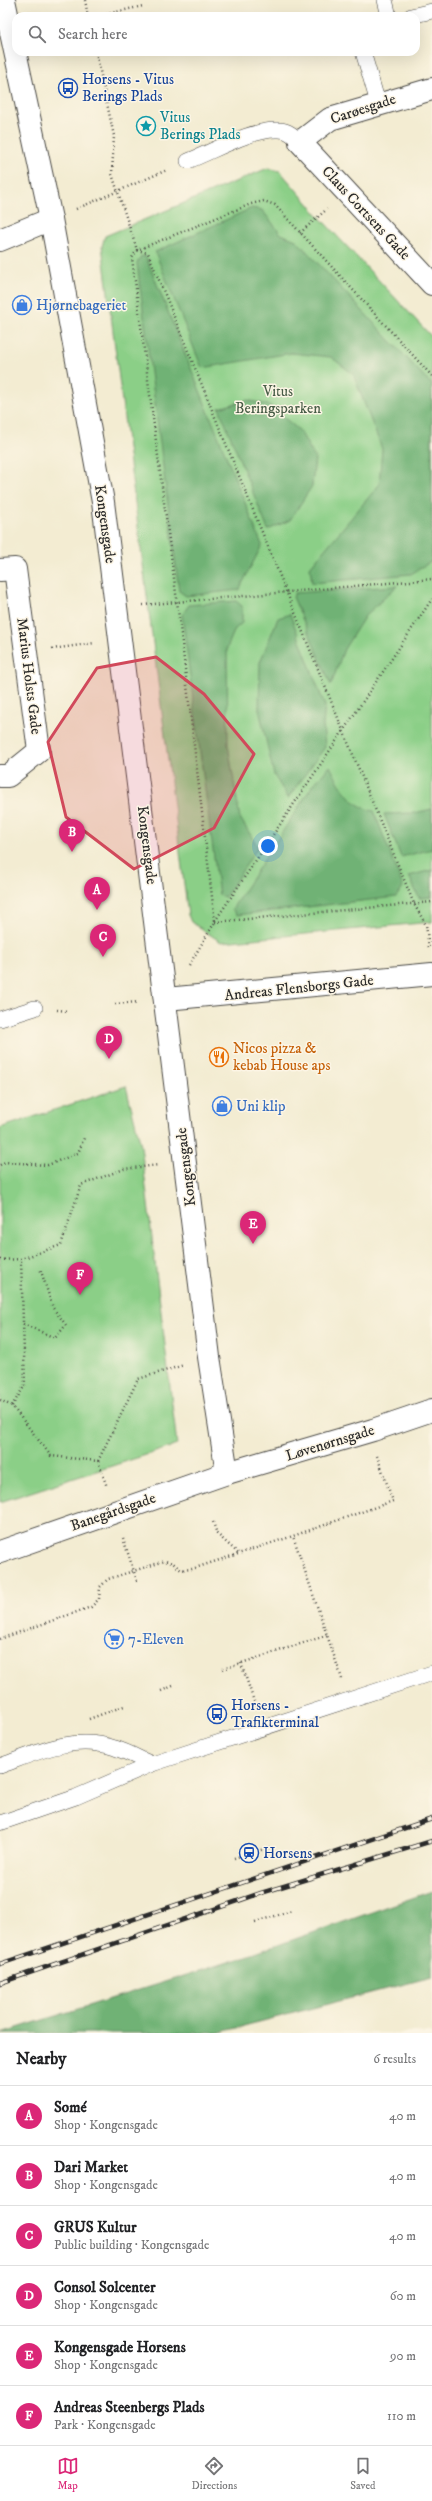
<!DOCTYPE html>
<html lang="en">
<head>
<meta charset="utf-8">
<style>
  :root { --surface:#fff; --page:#f2f2f2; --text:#202124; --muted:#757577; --line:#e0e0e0; --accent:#db2777 }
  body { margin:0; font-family:"IM FELL DW Pica",serif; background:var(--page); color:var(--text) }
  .you { position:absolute; left:268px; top:846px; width:14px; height:14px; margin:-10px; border:3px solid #fff; border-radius:50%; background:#1a73e8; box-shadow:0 0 0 6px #1a73e833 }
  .badge { display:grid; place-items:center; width:26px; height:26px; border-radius:50%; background:var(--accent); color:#fff; font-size:13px; font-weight:700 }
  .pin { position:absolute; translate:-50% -33px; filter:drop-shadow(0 1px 2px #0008) }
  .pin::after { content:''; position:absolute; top:21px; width:14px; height:12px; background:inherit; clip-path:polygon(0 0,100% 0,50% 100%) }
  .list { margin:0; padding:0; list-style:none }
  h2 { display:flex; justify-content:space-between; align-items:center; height:52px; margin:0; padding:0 16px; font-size:17px }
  h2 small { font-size:13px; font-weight:400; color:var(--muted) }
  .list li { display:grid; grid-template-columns:26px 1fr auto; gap:12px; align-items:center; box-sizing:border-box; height:60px; padding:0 16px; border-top:1px solid var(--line) }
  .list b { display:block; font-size:15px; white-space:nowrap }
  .list p { margin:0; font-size:13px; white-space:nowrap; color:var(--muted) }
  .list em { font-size:13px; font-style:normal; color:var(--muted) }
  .icon { flex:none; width:22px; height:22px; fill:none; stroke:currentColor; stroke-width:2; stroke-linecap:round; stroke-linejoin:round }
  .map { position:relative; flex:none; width:432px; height:2033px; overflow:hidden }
  .search { position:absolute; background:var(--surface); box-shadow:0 4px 16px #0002; left:12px; right:12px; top:12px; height:44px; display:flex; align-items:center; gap:10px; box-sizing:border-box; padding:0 14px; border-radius:12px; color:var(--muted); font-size:15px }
  .sheet { height:412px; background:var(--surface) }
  nav { display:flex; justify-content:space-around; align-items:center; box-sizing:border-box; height:56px; border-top:1px solid var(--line); background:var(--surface); font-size:11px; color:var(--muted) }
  nav a { display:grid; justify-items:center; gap:2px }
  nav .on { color:var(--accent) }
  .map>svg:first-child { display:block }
  .green { fill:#8bcf87; stroke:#5b7d59 }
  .forest { fill:#70b274; stroke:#4e6e50 }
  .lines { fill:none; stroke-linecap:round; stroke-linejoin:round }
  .lane-casing { stroke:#494844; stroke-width:16 }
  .street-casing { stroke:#494844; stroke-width:24 }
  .path { stroke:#494844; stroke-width:2.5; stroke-dasharray:1 3; stroke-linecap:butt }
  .lane { stroke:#fff; stroke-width:15 }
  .street { stroke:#fff; stroke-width:22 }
  .rail-casing { stroke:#2b2b2b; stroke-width:4.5 }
  .rail { stroke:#fcf5e5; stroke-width:3; stroke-dasharray:9; stroke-linecap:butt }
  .marked { fill:#d1495b; fill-opacity:0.2; stroke:#d1495b; stroke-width:3; stroke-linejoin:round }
  .labels { text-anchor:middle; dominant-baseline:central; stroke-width:3; stroke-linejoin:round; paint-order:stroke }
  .transit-label { font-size:15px; fill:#164399; stroke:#fcf5e5; text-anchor:start }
  .street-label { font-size:15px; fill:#2b2b2b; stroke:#fcf5e5 }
  .culture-label { font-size:15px; fill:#0d838f; stroke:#fcf5e5; text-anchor:start }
  .shop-label { font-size:15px; fill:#366cbe; stroke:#fcf5e5; text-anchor:start }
  .park-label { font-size:15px; fill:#485c47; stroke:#fcf5e5 }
  .food-label { font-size:15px; fill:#c56008; stroke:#fcf5e5; text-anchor:start }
</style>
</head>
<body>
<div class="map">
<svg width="432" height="2033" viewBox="0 0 432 2033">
  <rect width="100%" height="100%" fill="#fcf5e5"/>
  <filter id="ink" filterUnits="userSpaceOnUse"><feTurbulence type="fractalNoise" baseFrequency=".025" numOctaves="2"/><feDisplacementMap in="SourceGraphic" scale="8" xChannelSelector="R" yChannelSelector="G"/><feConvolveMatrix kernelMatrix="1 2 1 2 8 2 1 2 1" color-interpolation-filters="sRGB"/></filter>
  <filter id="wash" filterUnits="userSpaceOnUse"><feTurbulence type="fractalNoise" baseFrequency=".012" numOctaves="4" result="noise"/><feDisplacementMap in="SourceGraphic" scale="16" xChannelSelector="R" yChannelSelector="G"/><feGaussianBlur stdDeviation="0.9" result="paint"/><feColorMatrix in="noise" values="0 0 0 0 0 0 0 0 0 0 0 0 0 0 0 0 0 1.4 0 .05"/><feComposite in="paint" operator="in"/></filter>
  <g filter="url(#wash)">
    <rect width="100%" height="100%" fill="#f3ecd2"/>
    <g class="green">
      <path d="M268 168 280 171 323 221 432 337V922L221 942 191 922 188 915 102 246 105 236Z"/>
      <path d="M126 1086 141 1146 177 1445 0 1502V1128Z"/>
    </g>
    <g class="forest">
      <path d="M252 208 262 210 281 234 296 240 432 385V561L411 574 312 583 310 567 379 485 382 449 353 374 331 357 291 353 202 368 155 252Z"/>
      <path d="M141 256 146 257 262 545 239 590 186 596 179 591 137 263Z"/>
      <path d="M247 400 269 405 300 431 315 458 312 486 290 520 268 530 219 408Z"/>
      <path d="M397 586 365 616 344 649 331 685 293 597 295 593Z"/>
      <path d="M236 601 242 606V623L235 629 227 648 228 745 240 818 258 847 225 897 219 895 182 615 189 605Z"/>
      <path d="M290 614 325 706 323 725 325 747 288 798 274 775 259 709 260 662 278 618Z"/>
      <path d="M330 766C339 784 351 807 374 811L403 887 396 897 237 915 232 909 313 785Z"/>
      <path d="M432 809V849L401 857 384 814 414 813Z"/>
      <path d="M432 870V897L419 898 409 876Z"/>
      <path d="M432 1891V1977L217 2033H1L238 1959Z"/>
    </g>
  </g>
  <g filter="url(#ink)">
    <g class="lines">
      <g class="lane-casing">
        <g id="lane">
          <path d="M385 0 389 16"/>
          <path d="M411 16 432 11"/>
          <path d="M363 52 378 103"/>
          <path d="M188 161C212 152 253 128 279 130 288 130 294 136 300 142"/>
          <path d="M0 1019 35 1008"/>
          <path d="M0 1766C38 1752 74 1734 115 1748 128 1752 140 1759 152 1764"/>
          <path d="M0 1823 76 1797 152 1764 432 1673"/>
        </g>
      </g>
      <g class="street-casing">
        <g id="street">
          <path d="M4 0 51 219 103 502 209 1357 227 1473"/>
          <path d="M432 89 330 119 300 142 432 284"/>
          <path d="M0 240 51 219"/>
          <path d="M0 570 15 569 39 751 8 776H0"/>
          <path d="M166 999 432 974"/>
          <path d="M0 1552 227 1473 373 1430 432 1410"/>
        </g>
      </g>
      <g class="path">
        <path d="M85 0 88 16"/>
        <path d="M98 16 143 6"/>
        <path d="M96 52 114 136 112 174 137 250 148 253 414 904 426 925 429 948"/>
        <path d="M76 209 167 170"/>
        <path d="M300 233 327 209"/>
        <path d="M143 605 432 579"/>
        <path d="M52 649 95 643"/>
        <path d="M215 921 432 599"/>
        <path d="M215 922 432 902"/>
        <path d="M189 965 215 922 177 601 132 258 137 250 251 204 264 201 275 205 432 376"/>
        <path d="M115 1004 138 1002"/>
        <path d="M57 1010 68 1011"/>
        <path d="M0 1165 5 1162 48 1165 78 1153 84 1138"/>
        <path d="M0 1260 21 1259 61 1245 81 1185 124 1169 159 1165"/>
        <path d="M23 1324 55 1338 66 1325 53 1308 40 1268"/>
        <path d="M0 1400 12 1406 51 1456 98 1461 107 1487"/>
        <path d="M12 1406 25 1385 21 1259"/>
        <path d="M98 1461 138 1379 184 1365"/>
        <path d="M213 1522 217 1534 238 1553"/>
        <path d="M123 1538 137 1581"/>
        <path d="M0 1639 91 1607 99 1599 100 1587 108 1579 165 1561 173 1563 181 1570 192 1569 293 1536"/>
        <path d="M241 1663 256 1707"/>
        <path d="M223 1669 328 1635"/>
        <path d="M342 1679 293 1536 393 1501 377 1456"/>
        <path d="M161 1691 173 1686"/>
        <path d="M89 1719 124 1706"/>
        <path d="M234 1858 271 1847"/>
        <path d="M255 1922 292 1911"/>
      </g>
      <use href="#lane" class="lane"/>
      <use href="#street" class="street"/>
      <g class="rail-casing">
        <g id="rail">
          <path d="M0 1964 432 1819"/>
          <path d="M0 1983 261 1893 432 1841"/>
        </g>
      </g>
      <use href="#rail" class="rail"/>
    </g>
  </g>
  <path class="marked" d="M156 657 204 694 254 754 214 828 134 869 66 817 48 742 97 668Z"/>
  <defs>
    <g id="bus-ring" transform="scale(1)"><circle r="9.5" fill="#fcf5e5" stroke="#1a4fb4" stroke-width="1.5"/><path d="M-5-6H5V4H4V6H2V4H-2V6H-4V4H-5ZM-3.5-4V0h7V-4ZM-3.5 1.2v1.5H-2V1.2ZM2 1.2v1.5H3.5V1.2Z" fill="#1a4fb4"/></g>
    <g id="sight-ring" transform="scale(1)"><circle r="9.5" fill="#fcf5e5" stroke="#0f9aa8" stroke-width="1.5"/><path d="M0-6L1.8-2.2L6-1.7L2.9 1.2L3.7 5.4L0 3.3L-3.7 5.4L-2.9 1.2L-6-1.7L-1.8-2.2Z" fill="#0f9aa8"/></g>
    <g id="shop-ring" transform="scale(1)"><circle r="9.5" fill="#fcf5e5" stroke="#3f7fe0" stroke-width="1.5"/><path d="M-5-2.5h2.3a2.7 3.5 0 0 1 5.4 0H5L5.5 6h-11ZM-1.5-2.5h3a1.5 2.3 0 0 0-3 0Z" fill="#3f7fe0"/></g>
    <g id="restaurant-ring" transform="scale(1)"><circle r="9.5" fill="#fcf5e5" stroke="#e8710a" stroke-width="1.5"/><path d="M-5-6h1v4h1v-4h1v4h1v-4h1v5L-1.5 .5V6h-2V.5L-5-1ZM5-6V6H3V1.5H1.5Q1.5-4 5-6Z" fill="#e8710a"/></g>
    <g id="supermarket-ring" transform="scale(1)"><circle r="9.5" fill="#fcf5e5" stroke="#3f7fe0" stroke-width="1.5"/><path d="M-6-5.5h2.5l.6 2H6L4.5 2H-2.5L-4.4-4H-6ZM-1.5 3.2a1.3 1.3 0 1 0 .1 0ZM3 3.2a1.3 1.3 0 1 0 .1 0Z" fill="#3f7fe0"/></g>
    <g id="station-ring" transform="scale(1)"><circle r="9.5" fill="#fcf5e5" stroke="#1a4fb4" stroke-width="1.5"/><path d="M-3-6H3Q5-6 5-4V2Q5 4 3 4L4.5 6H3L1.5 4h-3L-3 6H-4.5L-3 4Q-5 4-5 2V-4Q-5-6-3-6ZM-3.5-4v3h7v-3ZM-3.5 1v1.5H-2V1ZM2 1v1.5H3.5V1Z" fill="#1a4fb4"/></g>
  </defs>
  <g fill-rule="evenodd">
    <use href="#bus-ring" x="68" y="88"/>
    <use href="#sight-ring" x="146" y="126"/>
    <use href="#shop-ring" x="22" y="305"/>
    <use href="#restaurant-ring" x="219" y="1057"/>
    <use href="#shop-ring" x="222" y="1106"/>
    <use href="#supermarket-ring" x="114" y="1639"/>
    <use href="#bus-ring" x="217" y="1714"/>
    <use href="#station-ring" x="249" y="1853"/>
  </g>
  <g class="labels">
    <g class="transit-label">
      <text x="82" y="79">Horsens - Vitus<tspan x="82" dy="17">Berings Plads</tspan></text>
      <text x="231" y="1705">Horsens -<tspan x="231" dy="17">Trafikterminal</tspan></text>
      <text x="263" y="1853">Horsens</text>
    </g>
    <g class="street-label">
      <text transform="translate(363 109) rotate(-18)">Carøesgade</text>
      <text transform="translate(366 213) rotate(47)">Claus Cortsens Gade</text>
      <text transform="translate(105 524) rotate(82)">Kongensgade</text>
      <text transform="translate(29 676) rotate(83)">Marius Holsts Gade</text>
      <text transform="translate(147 845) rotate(83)">Kongensgade</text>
      <text transform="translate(299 988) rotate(-6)">Andreas Flensborgs Gade</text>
      <text transform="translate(186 1167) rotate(-97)">Kongensgade</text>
      <text transform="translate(330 1443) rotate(-17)">Løvenørnsgade</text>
      <text transform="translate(113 1512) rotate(-19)">Banegårdsgade</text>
    </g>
    <g class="culture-label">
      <text x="160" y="117">Vitus<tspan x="160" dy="17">Berings Plads</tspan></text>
    </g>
    <g class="shop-label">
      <text x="36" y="305">Hjørnebageriet</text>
      <text x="236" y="1106">Uni klip</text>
      <text x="128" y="1639">7-Eleven</text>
    </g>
    <g class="park-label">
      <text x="278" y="391">Vitus<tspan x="278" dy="17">Beringsparken</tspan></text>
    </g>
    <g class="food-label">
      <text x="233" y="1048">Nicos pizza &amp;<tspan x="233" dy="17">kebab House aps</tspan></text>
    </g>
  </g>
</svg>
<div class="you"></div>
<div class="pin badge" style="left:97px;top:910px">A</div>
<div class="pin badge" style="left:72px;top:852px">B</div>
<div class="pin badge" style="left:103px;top:957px">C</div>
<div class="pin badge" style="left:109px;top:1059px">D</div>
<div class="pin badge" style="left:253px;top:1244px">E</div>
<div class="pin badge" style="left:80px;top:1295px">F</div>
<div class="search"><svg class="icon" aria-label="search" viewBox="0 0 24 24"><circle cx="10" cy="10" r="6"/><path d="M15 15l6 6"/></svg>Search here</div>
</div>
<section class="sheet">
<h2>Nearby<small>6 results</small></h2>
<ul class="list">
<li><span class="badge">A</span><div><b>Somé</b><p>Shop · Kongensgade</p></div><em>40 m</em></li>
<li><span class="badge">B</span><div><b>Dari Market</b><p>Shop · Kongensgade</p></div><em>40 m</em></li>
<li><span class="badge">C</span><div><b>GRUS Kultur</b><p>Public building · Kongensgade</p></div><em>40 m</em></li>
<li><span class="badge">D</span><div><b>Consol Solcenter</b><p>Shop · Kongensgade</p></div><em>60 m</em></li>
<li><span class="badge">E</span><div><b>Kongensgade Horsens</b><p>Shop · Kongensgade</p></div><em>90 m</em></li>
<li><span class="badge">F</span><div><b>Andreas Steenbergs Plads</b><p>Park · Kongensgade</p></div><em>110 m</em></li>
</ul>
</section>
<nav>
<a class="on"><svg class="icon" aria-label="map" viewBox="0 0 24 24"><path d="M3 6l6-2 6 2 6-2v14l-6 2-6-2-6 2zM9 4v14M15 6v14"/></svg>Map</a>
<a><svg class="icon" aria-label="directions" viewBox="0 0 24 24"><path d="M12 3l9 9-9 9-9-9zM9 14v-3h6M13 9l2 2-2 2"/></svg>Directions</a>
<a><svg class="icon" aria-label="saved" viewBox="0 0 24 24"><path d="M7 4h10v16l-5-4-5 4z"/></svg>Saved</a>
</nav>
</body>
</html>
